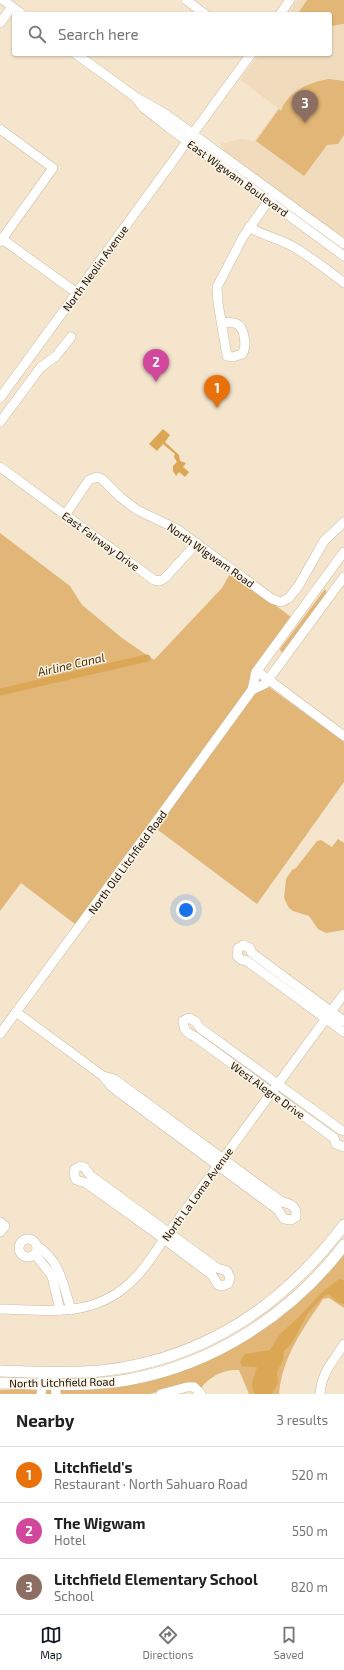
<!DOCTYPE html>
<html lang="en">
<head>
<meta charset="utf-8">
<style>
  :root { --surface:#fff; --page:#f2f2f2; --text:#222; --muted:#767676; --line:#e0e0e0; --accent:#111827 }
  body { margin:0; font-family:"Exo 2",sans-serif; background:var(--page); color:var(--text) }
  .you { position:absolute; left:186px; top:910px; width:14px; height:14px; margin:-10px; border:3px solid #fff; border-radius:50%; background:#1a73e8; box-shadow:0 0 0 6px #1a73e833 }
  .badge { display:grid; place-items:center; width:26px; height:26px; border-radius:50%; background:var(--accent); color:#fff; font-size:13px; font-weight:700 }
  .pin { position:absolute; translate:-50% -33px; filter:drop-shadow(0 1px 2px #0008) }
  .pin::after { content:''; position:absolute; top:21px; width:14px; height:12px; background:inherit; clip-path:polygon(0 0,100% 0,50% 100%) }
  .list { margin:0; padding:0; list-style:none }
  h2 { display:flex; justify-content:space-between; align-items:center; height:52px; margin:0; padding:0 16px; font-size:17px }
  h2 small { font-size:13px; font-weight:400; color:var(--muted) }
  .list li { display:grid; grid-template-columns:26px 1fr auto; gap:12px; align-items:center; box-sizing:border-box; height:56px; padding:0 16px; border-top:1px solid var(--line) }
  .list b { display:block; font-size:15px; white-space:nowrap }
  .list p { margin:0; font-size:13px; white-space:nowrap; color:var(--muted) }
  .list em { font-size:13px; font-style:normal; color:var(--muted) }
  .icon { flex:none; width:22px; height:22px; fill:none; stroke:currentColor; stroke-width:2; stroke-linecap:round; stroke-linejoin:round }
  .map { position:relative; flex:none; width:344px; height:1394px; overflow:hidden }
  .search { position:absolute; background:var(--surface); box-shadow:0 1px 3px #0004; left:12px; right:12px; top:12px; height:44px; display:flex; align-items:center; gap:10px; box-sizing:border-box; padding:0 14px; border-radius:4px; color:var(--muted); font-size:15px }
  .sheet { height:220px; background:var(--surface) }
  nav { display:flex; justify-content:space-around; align-items:center; box-sizing:border-box; height:56px; border-top:1px solid var(--line); background:var(--surface); font-size:11px; color:var(--muted) }
  nav a { display:grid; justify-items:center; gap:2px }
  nav .on { color:var(--accent) }
  .map>svg:first-child { display:block }
  .built { fill:#f0dbbd }
  .green { fill:#e1b676 }
  .water { fill:#dba754 }
  .lines { fill:none; stroke-linecap:round; stroke-linejoin:round }
  .canal { stroke:#dba754; stroke-width:7 }
  .minor-casing { stroke:#cbbba4; stroke-width:10 }
  .major-casing { stroke:#cbbba4; stroke-width:12 }
  .minor { stroke:#fff; stroke-width:9 }
  .major { stroke:#fff; stroke-width:11 }
  .labels { text-anchor:middle; dominant-baseline:central; stroke-width:3; stroke-linejoin:round; paint-order:stroke }
  .street-label { font-size:11px; fill:#140e07; stroke:#fdf3e4 }
  .water-label { font-size:12px; font-style:italic; fill:#48320e; stroke:#fdf3e4 }
</style>
</head>
<body>
<div class="map">
<svg width="344" height="1394" viewBox="0 0 344 1394">
  <rect width="100%" height="100%" fill="#f5e5cd"/>
  <path class="built" d="M298 0H344V238L321 221 283 197 228 157 220 144 241 139 254 141 278 108 240 80 259 54H330V14H288Z"/>
  <g class="green">
    <path d="M307 0H344V24L330 26V14H302L299 12Z"/>
    <path d="M329 79 344 81V135L338 144 327 145 304 176 256 141 279 109 281 111C288 91 310 82 329 79Z"/>
    <path d="M0 533 70 586 82 605 122 638 154 660 222 588 231 572 291 617 250 673 344 742V782L257 904 154 827 79 927 21 883 0 911Z"/>
    <path d="M325 589 327 593 284 652H281L280 649Z"/>
    <path d="M338 839 344 843V930L326 933 318 929 309 916 293 911 289 908 284 898 286 879 292 870 296 868 317 841 321 840 332 847Z"/>
    <path d="M344 1250V1308L329 1298 323 1299C302 1331 283 1355 279 1394H249L239 1370C224 1369 210 1376 201 1388L174 1386 150 1394H0V1390L114 1385 227 1349Z"/>
  </g>
  <g class="water">
    <path d="M163 429 170 435 165 442 179 455 180 461 186 463 183 467 189 472 185 477 179 472 176 476 173 471V466L177 462 174 457 175 454 163 444 157 451 149 444Z"/>
    <path d="M339 1279 344 1280V1304L338 1302 328 1294 323 1297 308 1313 292 1343 284 1351 283 1360 277 1372 278 1383 272 1394H255C248 1384 255 1377 257 1367L242 1366 240 1362 245 1354 270 1350 280 1334 300 1316 321 1293Z"/>
  </g>
  <g class="lines">
    <path class="canal" d="M0 692 147 658"/>
    <g class="minor-casing">
      <g id="minor">
        <path d="M3 0 22 14"/>
        <path d="M186 0 205 14"/>
        <path d="M280 14 290 0"/>
        <path d="M0 23 12 7"/>
        <path d="M76 54 134 96 144 108 168 127 344 256"/>
        <path d="M137 98 164 113 344 244"/>
        <path d="M0 129 53 168 0 242"/>
        <path d="M249 227C262 235 276 238 290 245 309 255 326 269 344 283"/>
        <path d="M2 239 77 293"/>
        <path d="M221 322C226 323 233 322 237 324 245 328 247 348 242 354L233 357 227 356 218 303 217 287 243 237 271 197"/>
        <path d="M0 398 251 54"/>
        <path d="M0 422 41 367 56 356 71 337"/>
        <path d="M0 467 154 580 160 581 165 578 197 543"/>
        <path d="M65 515 89 480 97 477 102 479 120 497 137 510 177 529 272 599 281 602 289 598 299 585 324 541 344 522"/>
        <path d="M257 671 344 736"/>
        <path d="M252 690 265 684 344 577"/>
        <path d="M16 1012 103 1076 111 1086 121 1094 278 1210 284 1219 291 1220 296 1217C297 1206 291 1204 282 1202L114 1079 103 1076"/>
        <path d="M344 1021 252 953 250 948 243 945 238 948 237 956 242 960 247 961 344 1032"/>
        <path d="M0 1034 153 826 252 690 256 672 344 552"/>
        <path d="M344 1131 341 1130 200 1028 196 1022 189 1018 183 1021C184 1030 186 1033 194 1036L334 1138 336 1144 344 1147"/>
        <path d="M80 1166 84 1167 91 1176 217 1268 227 1271 230 1278 228 1284 222 1286 218 1285 212 1275 164 1239 86 1183 76 1180 74 1174 75 1169Z"/>
        <path d="M0 1222 5 1226 0 1232"/>
        <circle cx="28" cy="1248" r="9"/>
        <path d="M37 1246C60 1260 64 1287 71 1310"/>
        <path d="M35 1254 52 1276 60 1310"/>
        <path d="M0 1309C50 1310 96 1319 135 1278 146 1267 155 1252 164 1239L344 994"/>
        <path d="M55 1377 56 1394"/>
        <path d="M41 1394 44 1372"/>
        <path d="M161 1394 187 1387H194L201 1394"/>
        <path d="M320 1394C322 1371 333 1362 344 1344"/>
      </g>
    </g>
    <g class="major-casing">
      <g id="major">
        <path d="M0 1371C33 1372 67 1374 100 1371 202 1360 283 1306 344 1225"/>
        <path d="M0 1383C42 1384 86 1387 127 1380 213 1365 292 1314 344 1245"/>
      </g>
    </g>
    <use href="#minor" class="minor"/>
    <use href="#major" class="major"/>
  </g>
  <g class="labels">
    <g class="street-label">
      <text transform="translate(238 178) rotate(36)">East Wigwam Boulevard</text>
      <text transform="translate(95 268) rotate(-54)">North Neolin Avenue</text>
      <text transform="translate(101 541) rotate(36)">East Fairway Drive</text>
      <text transform="translate(211 555) rotate(35)">North Wigwam Road</text>
      <text transform="translate(127 862) rotate(-54)">North Old Litchfield Road</text>
      <text transform="translate(268 1090) rotate(36)">West Alegre Drive</text>
      <text transform="translate(197 1194) rotate(-54)">North La Loma Avenue</text>
      <text transform="translate(62 1382) rotate(-1)">North Litchfield Road</text>
    </g>
    <g class="water-label">
      <text transform="translate(71 664) rotate(-13)">Airline Canal</text>
    </g>
  </g>
</svg>
<div class="you"></div>
<div class="pin badge" style="left:217px;top:408px;background:#e8710a">1</div>
<div class="pin badge" style="left:156px;top:382px;background:#d1479c">2</div>
<div class="pin badge" style="left:305px;top:123px;background:#8d6e63">3</div>
<div class="search"><svg class="icon" aria-label="search" viewBox="0 0 24 24"><circle cx="10" cy="10" r="6"/><path d="M15 15l6 6"/></svg>Search here</div>
</div>
<section class="sheet">
<h2>Nearby<small>3 results</small></h2>
<ul class="list">
<li><span class="badge" style="background:#e8710a">1</span><div><b>Litchfield's</b><p>Restaurant · North Sahuaro Road</p></div><em>520 m</em></li>
<li><span class="badge" style="background:#d1479c">2</span><div><b>The Wigwam</b><p>Hotel</p></div><em>550 m</em></li>
<li><span class="badge" style="background:#8d6e63">3</span><div><b>Litchfield Elementary School</b><p>School</p></div><em>820 m</em></li>
</ul>
</section>
<nav>
<a class="on"><svg class="icon" aria-label="map" viewBox="0 0 24 24"><path d="M3 6l6-2 6 2 6-2v14l-6 2-6-2-6 2zM9 4v14M15 6v14"/></svg>Map</a>
<a><svg class="icon" aria-label="directions" viewBox="0 0 24 24"><path d="M12 3l9 9-9 9-9-9zM9 14v-3h6M13 9l2 2-2 2"/></svg>Directions</a>
<a><svg class="icon" aria-label="saved" viewBox="0 0 24 24"><path d="M7 4h10v16l-5-4-5 4z"/></svg>Saved</a>
</nav>
</body>
</html>
